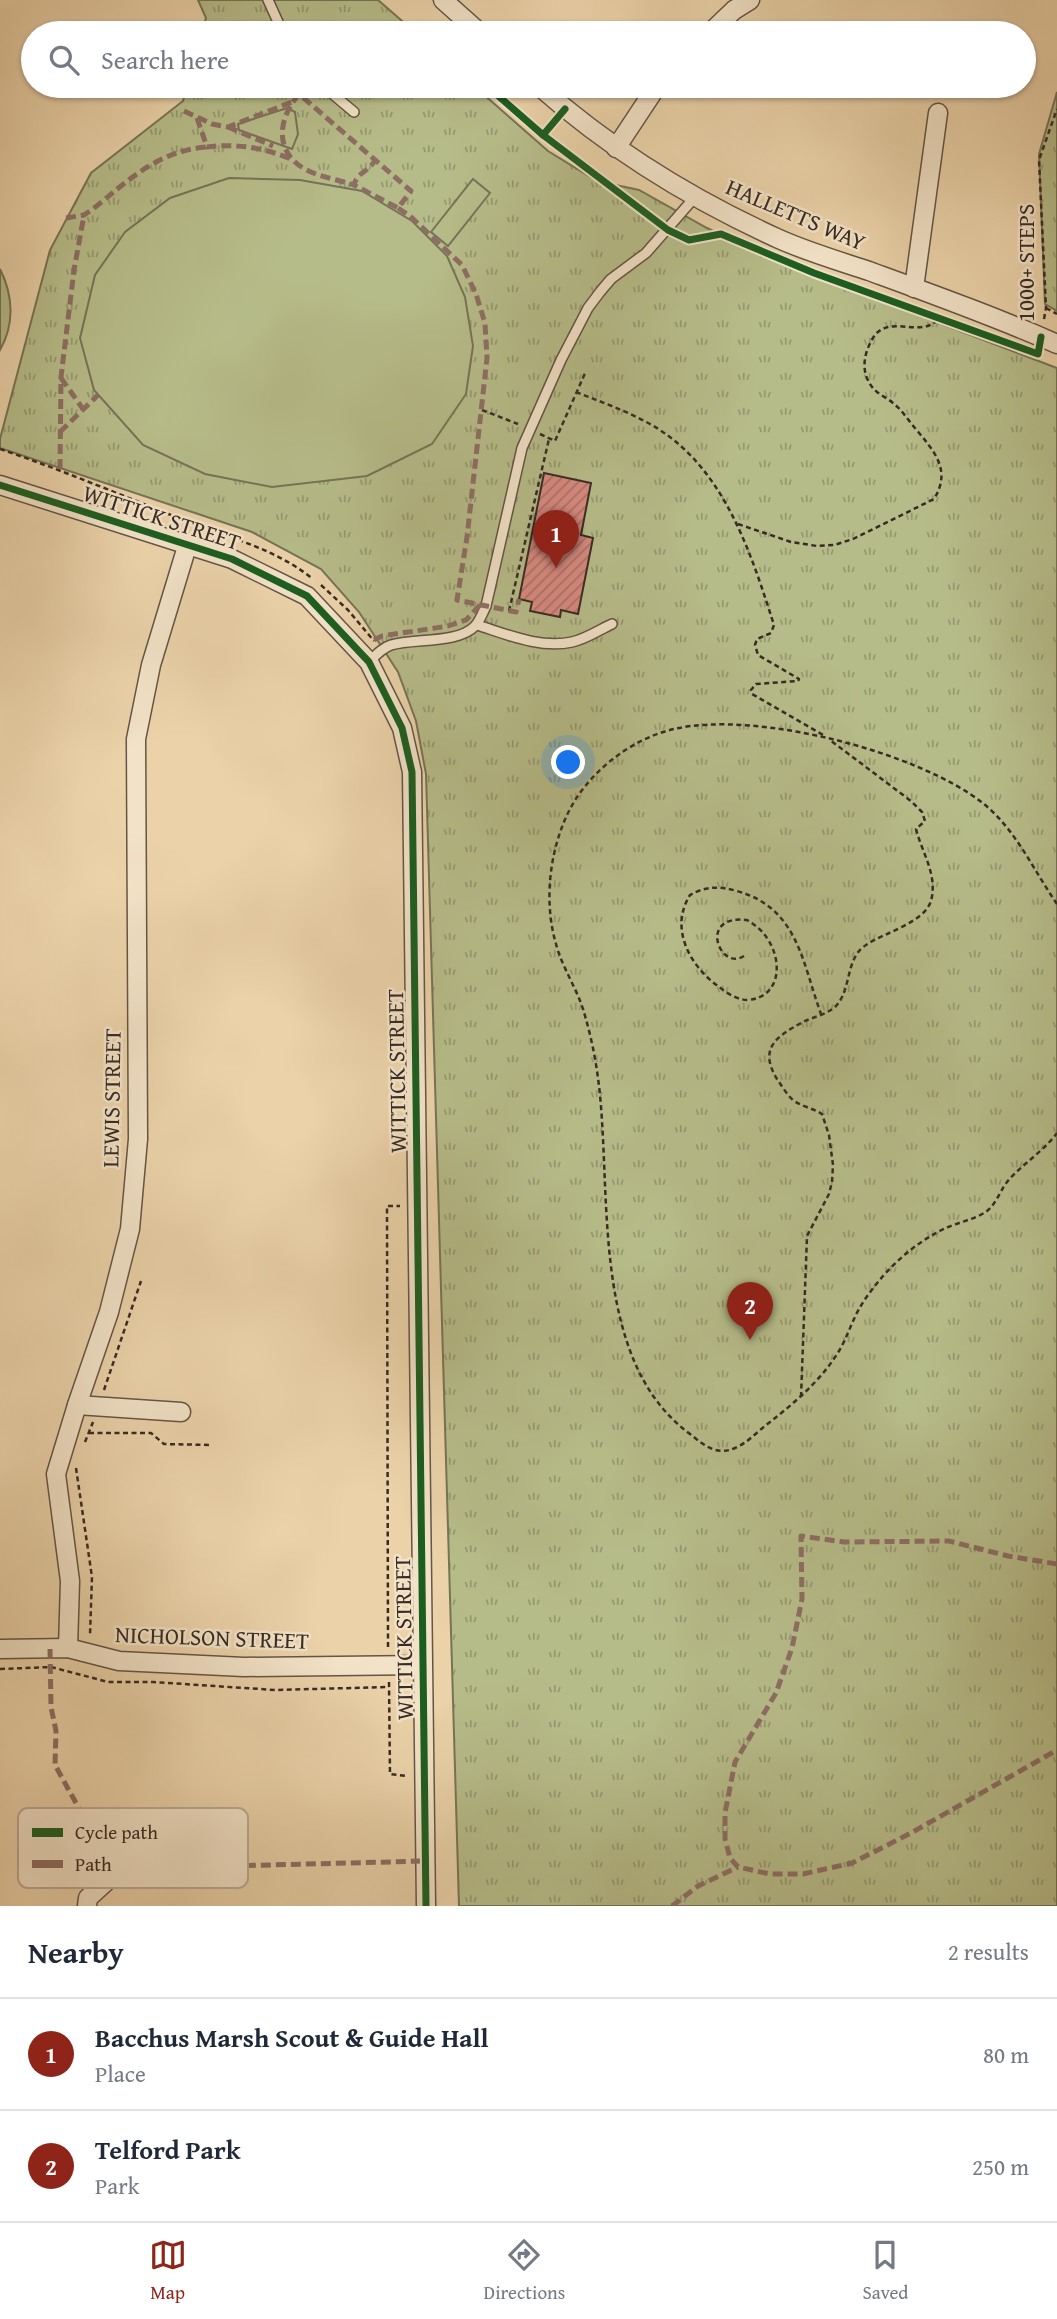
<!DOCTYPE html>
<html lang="en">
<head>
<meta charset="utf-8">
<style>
  :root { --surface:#fff; --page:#f6f6f7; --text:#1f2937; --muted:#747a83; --line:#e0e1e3; --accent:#8f2418 }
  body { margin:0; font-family:"Gentium Book Plus",serif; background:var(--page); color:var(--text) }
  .you { position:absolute; left:569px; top:763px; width:24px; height:24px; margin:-18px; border:5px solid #fff; border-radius:50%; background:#1a73e8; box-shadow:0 0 0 10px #1a73e833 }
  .badge { display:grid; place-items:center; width:46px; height:46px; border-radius:50%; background:var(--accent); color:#fff; font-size:23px; font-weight:700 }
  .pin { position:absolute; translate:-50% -58px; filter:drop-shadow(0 2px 4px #0008) }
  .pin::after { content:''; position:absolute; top:37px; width:24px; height:21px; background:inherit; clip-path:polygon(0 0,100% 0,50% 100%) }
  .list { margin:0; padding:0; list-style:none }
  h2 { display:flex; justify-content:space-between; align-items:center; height:91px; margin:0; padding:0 28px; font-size:30px }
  h2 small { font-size:23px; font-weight:400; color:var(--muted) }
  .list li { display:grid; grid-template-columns:46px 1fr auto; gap:21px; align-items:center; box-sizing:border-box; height:112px; padding:0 28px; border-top:2px solid var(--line) }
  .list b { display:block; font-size:26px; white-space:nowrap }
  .list p { margin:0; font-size:23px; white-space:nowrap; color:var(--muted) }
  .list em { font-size:23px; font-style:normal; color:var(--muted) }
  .icon { flex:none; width:38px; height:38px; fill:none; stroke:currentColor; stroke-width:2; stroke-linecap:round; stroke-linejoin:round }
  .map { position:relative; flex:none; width:1057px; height:1906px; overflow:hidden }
  .search { position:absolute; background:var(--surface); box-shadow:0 2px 5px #0004; left:21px; right:21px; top:21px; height:77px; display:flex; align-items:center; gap:18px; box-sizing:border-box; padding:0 24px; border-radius:38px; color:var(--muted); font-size:26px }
  .sheet { height:315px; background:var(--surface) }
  nav { display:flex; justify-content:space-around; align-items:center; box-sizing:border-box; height:98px; border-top:2px solid var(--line); background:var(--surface); font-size:19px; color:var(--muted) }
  nav a { display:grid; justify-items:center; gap:4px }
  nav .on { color:var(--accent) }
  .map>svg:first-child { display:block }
  .grass { fill:url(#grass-tufts); stroke:#767456; stroke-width:2 }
  .garden { fill:#b6bc89; stroke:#767456; stroke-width:2 }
  .building { fill:url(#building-hatch); stroke:#372b24; stroke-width:2 }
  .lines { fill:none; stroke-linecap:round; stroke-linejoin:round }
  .lane-casing { stroke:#645545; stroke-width:12 }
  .street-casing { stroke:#645545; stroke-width:21 }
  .path { stroke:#372b24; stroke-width:2.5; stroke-dasharray:5 3.5; stroke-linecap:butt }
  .lane { stroke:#f2e2c7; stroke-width:9 }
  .street { stroke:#f2e2c7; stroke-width:18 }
  .quiet { stroke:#8d6e63; stroke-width:5; stroke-dasharray:10 5; stroke-linecap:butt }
  .cycleway-casing { stroke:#f2e2c7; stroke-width:11 }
  .cycleway { stroke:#1b5e20; stroke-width:7 }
  .labels { text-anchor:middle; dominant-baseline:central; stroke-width:5; stroke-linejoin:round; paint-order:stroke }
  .street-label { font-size:23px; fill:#372b24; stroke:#f2e2c7 }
  .key { fill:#f2e2c7; stroke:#baab96; stroke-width:2 }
  .key-label { font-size:19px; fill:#372b24 }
</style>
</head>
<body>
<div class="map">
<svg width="1057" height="1906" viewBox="0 0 1057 1906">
  <defs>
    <pattern id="grass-tufts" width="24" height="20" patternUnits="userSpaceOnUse" patternTransform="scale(1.75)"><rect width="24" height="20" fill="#b6bc89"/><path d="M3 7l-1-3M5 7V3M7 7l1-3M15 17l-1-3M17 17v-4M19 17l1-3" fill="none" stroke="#959970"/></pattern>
    <pattern id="building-hatch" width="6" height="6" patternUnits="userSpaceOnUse" patternTransform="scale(1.75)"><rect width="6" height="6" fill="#d78a80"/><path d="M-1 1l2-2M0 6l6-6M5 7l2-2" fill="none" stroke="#af7169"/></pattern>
  </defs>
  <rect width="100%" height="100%" fill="#ebd2a9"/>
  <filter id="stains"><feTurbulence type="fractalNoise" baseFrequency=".00286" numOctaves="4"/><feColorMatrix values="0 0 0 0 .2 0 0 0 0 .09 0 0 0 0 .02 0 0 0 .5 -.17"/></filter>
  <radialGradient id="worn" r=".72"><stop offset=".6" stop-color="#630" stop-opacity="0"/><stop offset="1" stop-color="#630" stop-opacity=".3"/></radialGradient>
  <g class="grass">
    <path d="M198 0H378L416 33H201L206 18Z"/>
    <path d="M187 86H474L548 151 597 181 639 190 707 228 777 261 1057 368V1906H459L426 774 416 721 398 672 359 612 321 569 252 532 0 448V439L50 250 91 173 183 101Z"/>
    <path d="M1057 92V311L1045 304 1039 154Z"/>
  </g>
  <g class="garden">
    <path d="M287 108 295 112 298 134 292 149 239 130 238 124Z"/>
    <path d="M229 178 300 180 362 191 412 221 447 256 465 297 473 346 466 394 432 444 367 476 272 487 205 474 143 445 94 390 80 338 95 275 125 232 170 198Z"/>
    <path d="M473 179 490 193 448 246 431 232Z"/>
    <path d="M0 269C13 295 15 324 0 350Z"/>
  </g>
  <path class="building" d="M544 473 591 483 581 535 593 538 578 614 561 610 560 617 530 611 532 602 519 599Z"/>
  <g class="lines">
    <g class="lane-casing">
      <g id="lane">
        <path d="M268 0 283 33"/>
        <path d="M323 86 354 112"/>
        <path d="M477 625C506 634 540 649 572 642 586 639 599 630 612 624"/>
        <path d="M369 662C376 655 382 648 391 645 414 638 458 644 475 626 480 621 483 612 486 606L522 448 561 360 588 308 600 292 611 279 646 253 695 197"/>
      </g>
    </g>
    <g class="street-casing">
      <g id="street">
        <path d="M443 0 480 33"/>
        <path d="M710 33 734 10 750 0"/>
        <path d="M539 86C610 149 693 200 779 239 808 252 839 261 869 271 932 294 996 317 1057 344"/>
        <path d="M616 148 657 86"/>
        <path d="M914 288 938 113"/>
        <path d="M0 485 232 559 307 596 369 662 402 728 412 772 426 1906"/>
        <path d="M77 1405 181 1412"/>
        <path d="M68 1648 70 1581 56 1474 77 1405 109 1312 130 1229 138 1139 136 739 151 665 188 543"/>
        <path d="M0 1649 68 1648 119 1661 244 1667 422 1665"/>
        <path d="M87 1906 88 1898 112 1876 201 1869"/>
      </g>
    </g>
    <g class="path">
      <path d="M1046 308 1057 314"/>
      <path d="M1044 319 1046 308 1039 160 1057 109"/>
      <path d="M576 392C601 402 627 411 650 424 723 465 750 550 774 625L771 633 757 639 755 645 758 655 799 679 798 681 756 684 751 690 752 694 825 736"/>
      <path d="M482 410 518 424"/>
      <path d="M540 434 555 441 586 371"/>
      <path d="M0 449C65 471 128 498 191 523 234 539 277 550 313 579"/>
      <path d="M738 524 791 542 817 546 834 545 853 539 934 499C952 470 934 451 915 428 908 420 902 410 894 404 889 399 882 396 877 392 860 377 862 356 873 338 889 312 923 341 940 317"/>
      <path d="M321 585 348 610 374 641"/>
      <path d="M509 611 549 439"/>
      <path d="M1057 904C1034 871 1016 830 984 804 919 752 756 710 674 729 630 739 586 774 567 815 549 854 544 903 556 944 562 967 576 987 583 1009 590 1032 595 1055 598 1078 613 1189 588 1359 690 1434 705 1446 718 1457 737 1447 748 1442 756 1433 765 1426 793 1404 820 1382 839 1351 845 1341 849 1330 854 1319 861 1303 872 1289 883 1276 901 1256 922 1239 946 1228 959 1222 976 1219 987 1211 996 1204 1000 1191 1007 1182 1022 1164 1043 1152 1057 1133"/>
      <path d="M744 956C720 972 697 914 747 920 755 925 762 930 767 938 783 961 781 997 748 1000 737 1000 727 993 719 987 690 966 669 929 690 895 706 886 719 886 737 891 798 908 802 962 821 1014"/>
      <path d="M104 1390 141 1281"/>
      <path d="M801 1397 807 1236 829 1194 832 1182 833 1165 829 1135 822 1114C813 1108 802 1107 793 1100 787 1095 782 1086 777 1079 758 1048 777 1036 803 1022 813 1017 828 1014 836 1006 852 989 845 958 866 945 883 933 924 923 931 901 938 875 922 853 916 829L925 821 922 812 911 801 830 740"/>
      <path d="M89 1433H151L164 1444 210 1445"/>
      <path d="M85 1442 93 1422"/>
      <path d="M76 1468 92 1577 90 1635"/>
      <path d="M388 1647 387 1206H400"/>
      <path d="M0 1669 51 1667 108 1682H153L275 1690 389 1687"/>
      <path d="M389 1682 390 1774 407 1776"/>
    </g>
    <use href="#lane" class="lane"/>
    <use href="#street" class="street"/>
    <g class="quiet">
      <path d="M304 86 299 94 411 191 398 208 354 185C357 172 369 172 375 160"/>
      <path d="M299 94C276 121 274 156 311 172 324 178 340 180 354 185"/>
      <path d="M184 111 212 124 228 127 292 102"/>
      <path d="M197 118 207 147C237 143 266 148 293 160"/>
      <path d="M228 127 273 146"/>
      <path d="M398 208 410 216 462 265 476 294 485 323 487 358 467 537 457 600 516 612 519 599"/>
      <path d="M66 218 84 215 93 209C130 179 158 151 207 147"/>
      <path d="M61 378 83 409"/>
      <path d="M60 432 98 395"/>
      <path d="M60 469 61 377 74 270 84 215"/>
      <path d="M374 640 382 636 448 626 466 620 480 605"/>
      <path d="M1057 1564 1008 1556 949 1541 844 1542 801 1536 802 1599 792 1648 776 1693 735 1762 725 1813V1839L730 1858 738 1867 770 1874H803L852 1863 911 1833 1057 1750"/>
      <path d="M50 1649 51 1707 56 1731 55 1765 98 1843 95 1859 106 1881"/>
      <path d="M201 1869 230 1866 425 1861"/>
      <path d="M672 1906 698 1886 738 1867"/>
    </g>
    <g class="cycleway-casing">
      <g id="cycleway">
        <path d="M487 86 543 135 565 109"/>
        <path d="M543 135 668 230 689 240 721 234 814 273 1038 354 1041 337"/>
        <path d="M0 485 232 559 307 596 369 662 402 728 412 772 426 1906"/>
      </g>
    </g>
    <use href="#cycleway" class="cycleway"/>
  </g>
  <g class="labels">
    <g class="street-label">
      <text transform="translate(796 214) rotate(23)">HALLETTS WAY</text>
      <text transform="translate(1025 263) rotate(-90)">1000+ STEPS</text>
      <text transform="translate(162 517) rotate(18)">WITTICK STREET</text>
      <text transform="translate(396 1071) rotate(-91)">WITTICK STREET</text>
      <text transform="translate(111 1098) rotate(-89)">LEWIS STREET</text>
      <text transform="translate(212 1637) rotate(2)">NICHOLSON STREET</text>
      <text transform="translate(403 1638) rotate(-91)">WITTICK STREET</text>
    </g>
  </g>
  <rect x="18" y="1808" width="230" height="80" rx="10" class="key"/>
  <rect x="32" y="1828" width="31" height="9" fill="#1b5e20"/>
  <rect x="32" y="1860" width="31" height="8" fill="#8d6e63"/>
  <g class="key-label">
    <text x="75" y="1839">Cycle path</text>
    <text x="75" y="1871">Path</text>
  </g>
  <rect width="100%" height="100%" filter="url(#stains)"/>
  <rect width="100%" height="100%" fill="url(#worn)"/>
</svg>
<div class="you"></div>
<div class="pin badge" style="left:556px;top:568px">1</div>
<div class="pin badge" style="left:750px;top:1340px">2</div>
<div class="search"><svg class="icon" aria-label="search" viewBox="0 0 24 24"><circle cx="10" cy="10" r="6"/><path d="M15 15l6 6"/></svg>Search here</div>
</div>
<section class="sheet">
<h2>Nearby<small>2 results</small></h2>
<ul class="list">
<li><span class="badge">1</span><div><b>Bacchus Marsh Scout &amp; Guide Hall</b><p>Place</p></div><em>80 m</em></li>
<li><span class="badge">2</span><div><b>Telford Park</b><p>Park</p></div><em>250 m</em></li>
</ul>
</section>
<nav>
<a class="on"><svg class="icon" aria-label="map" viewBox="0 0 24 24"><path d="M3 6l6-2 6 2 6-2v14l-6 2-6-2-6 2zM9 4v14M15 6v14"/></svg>Map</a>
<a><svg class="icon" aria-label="directions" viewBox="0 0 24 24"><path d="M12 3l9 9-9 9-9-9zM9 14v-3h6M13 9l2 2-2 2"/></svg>Directions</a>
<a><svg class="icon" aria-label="saved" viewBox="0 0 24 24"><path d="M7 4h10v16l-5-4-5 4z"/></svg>Saved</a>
</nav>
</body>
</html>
